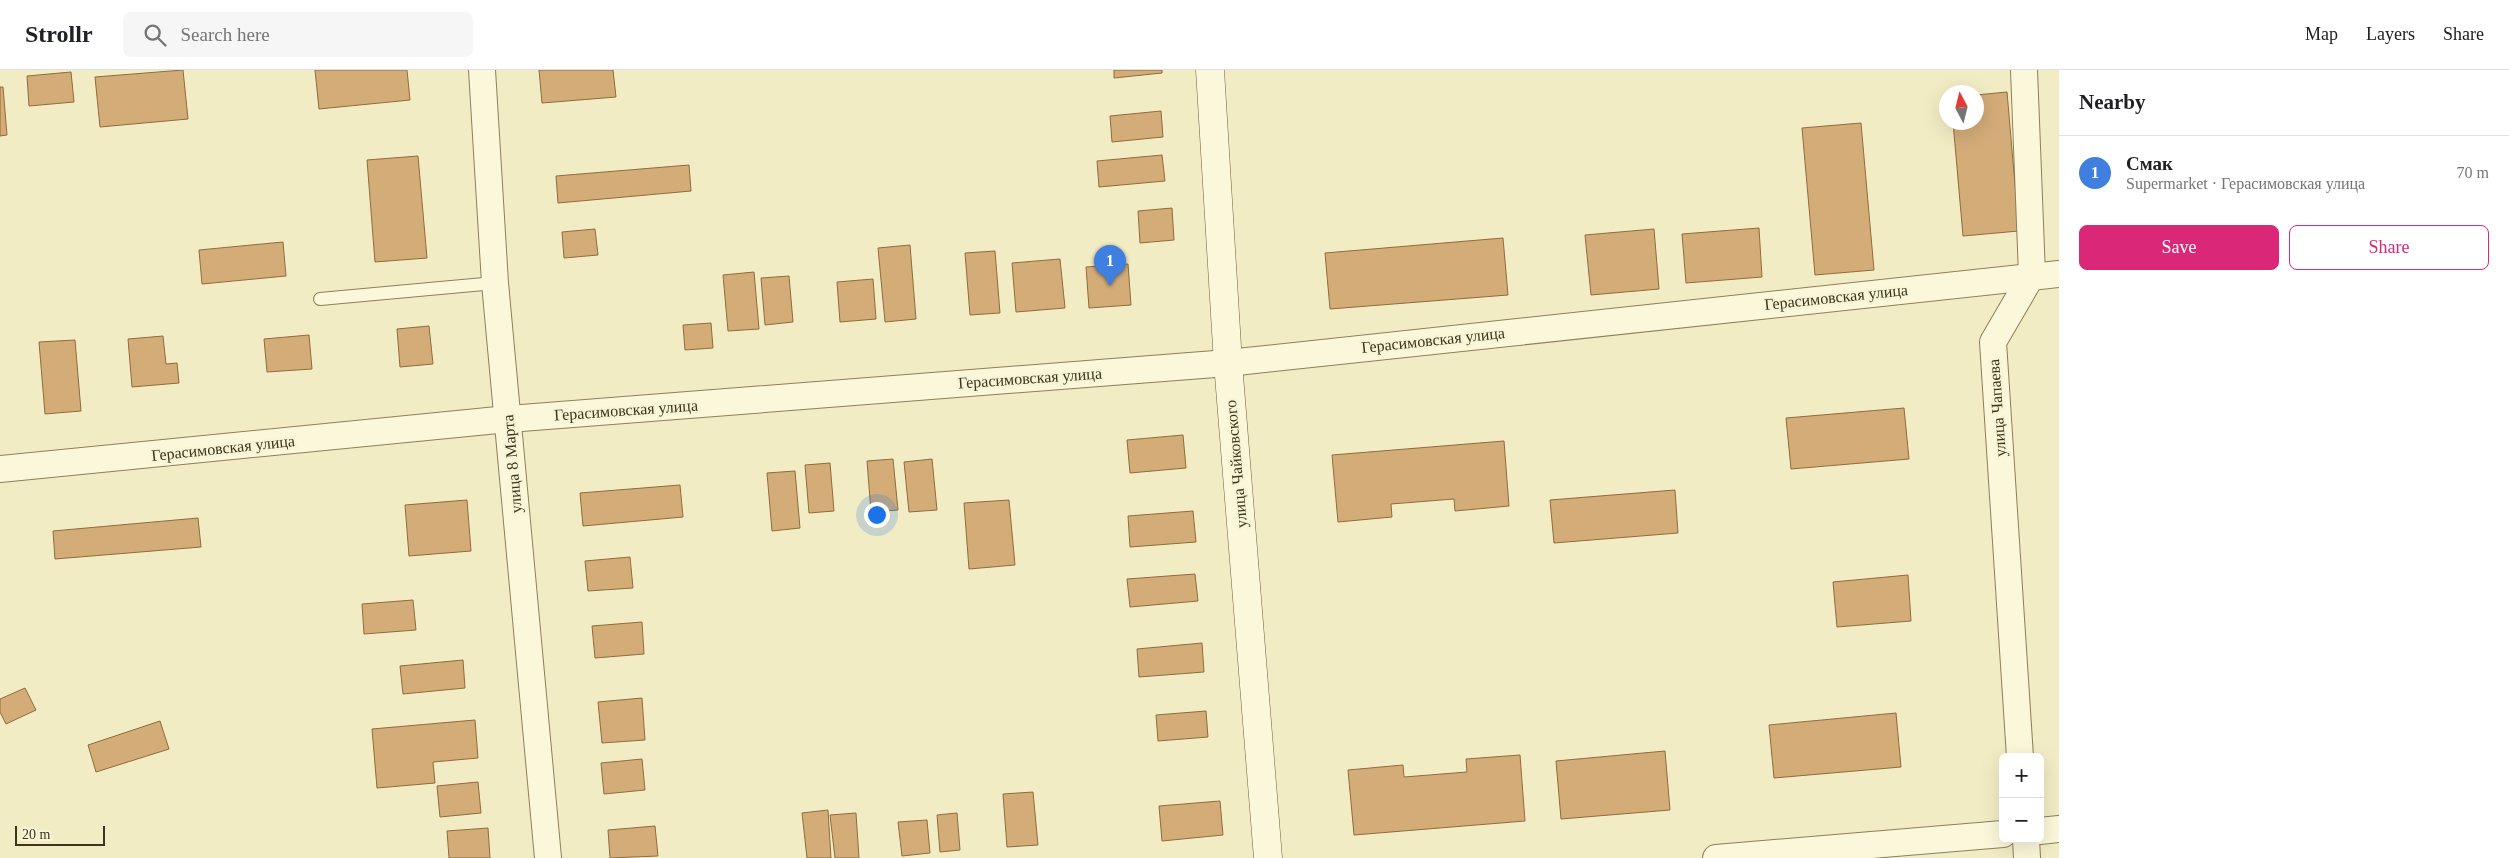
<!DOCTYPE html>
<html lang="en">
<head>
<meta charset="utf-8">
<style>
  :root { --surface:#fff; --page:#f6f6f6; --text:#202124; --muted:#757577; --line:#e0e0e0; --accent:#db2777 }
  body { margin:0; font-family:"Times New Roman",serif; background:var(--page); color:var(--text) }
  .controls { position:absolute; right:15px; bottom:15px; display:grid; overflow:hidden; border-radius:8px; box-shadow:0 5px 20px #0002 }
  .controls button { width:45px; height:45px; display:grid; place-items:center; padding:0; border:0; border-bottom:1px solid var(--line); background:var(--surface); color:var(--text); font:25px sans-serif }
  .compass { position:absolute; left:1939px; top:15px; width:45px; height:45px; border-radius:50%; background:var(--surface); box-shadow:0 5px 20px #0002; rotate:353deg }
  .scale { position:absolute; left:15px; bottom:12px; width:90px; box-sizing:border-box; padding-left:5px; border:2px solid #3e331e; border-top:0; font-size:14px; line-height:18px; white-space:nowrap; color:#3e331e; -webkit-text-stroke:4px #f8f4d6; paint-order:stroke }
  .you { position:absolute; left:876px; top:444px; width:18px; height:18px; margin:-12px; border:4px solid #fff; border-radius:50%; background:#1a73e8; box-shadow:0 0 0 8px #1a73e833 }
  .badge { display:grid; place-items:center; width:32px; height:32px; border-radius:50%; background:var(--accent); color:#fff; font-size:16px; font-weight:700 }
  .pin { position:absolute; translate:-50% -41px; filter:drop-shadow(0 1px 2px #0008) }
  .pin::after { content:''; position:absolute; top:26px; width:18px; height:15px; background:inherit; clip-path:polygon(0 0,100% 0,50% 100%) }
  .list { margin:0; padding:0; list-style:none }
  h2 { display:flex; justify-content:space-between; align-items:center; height:65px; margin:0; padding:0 20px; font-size:21px }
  h2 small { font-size:16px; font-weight:400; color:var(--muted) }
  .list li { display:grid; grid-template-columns:32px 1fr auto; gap:15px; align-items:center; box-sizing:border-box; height:75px; padding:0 20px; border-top:1px solid var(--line) }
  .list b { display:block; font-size:19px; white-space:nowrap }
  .list p { margin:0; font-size:16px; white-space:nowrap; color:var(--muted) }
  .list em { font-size:16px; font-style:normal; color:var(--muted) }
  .actions { display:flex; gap:10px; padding:15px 20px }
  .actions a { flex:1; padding:11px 0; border:1px solid var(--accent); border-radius:8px; text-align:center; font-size:18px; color:var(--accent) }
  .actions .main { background:var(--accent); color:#fff }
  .icon { flex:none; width:28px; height:28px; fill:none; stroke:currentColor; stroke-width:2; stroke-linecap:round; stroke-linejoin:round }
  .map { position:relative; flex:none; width:2059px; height:788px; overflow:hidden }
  header { display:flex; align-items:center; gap:30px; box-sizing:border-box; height:70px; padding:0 25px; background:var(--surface); border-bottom:1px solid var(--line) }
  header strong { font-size:24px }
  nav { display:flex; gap:28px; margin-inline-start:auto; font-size:18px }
  .search { width:350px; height:45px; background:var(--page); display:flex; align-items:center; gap:12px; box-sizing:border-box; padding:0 18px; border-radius:8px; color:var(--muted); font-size:19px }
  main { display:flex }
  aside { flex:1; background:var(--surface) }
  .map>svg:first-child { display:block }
  .building { fill:#d3ac78; stroke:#906b3d }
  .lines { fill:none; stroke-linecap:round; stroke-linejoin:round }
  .lane-casing { stroke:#8f7e59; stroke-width:14 }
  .street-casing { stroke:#8f7e59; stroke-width:28 }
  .secondary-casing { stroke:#715f3c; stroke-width:29 }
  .lane { stroke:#fbf7da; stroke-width:12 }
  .street { stroke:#fbf7da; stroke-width:26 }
  .secondary { stroke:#fbf7da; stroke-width:28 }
  .labels { text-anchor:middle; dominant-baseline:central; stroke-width:5; stroke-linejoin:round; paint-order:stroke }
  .street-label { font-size:16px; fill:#3e331e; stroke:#f8f4d6 }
</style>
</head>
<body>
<header>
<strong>Strollr</strong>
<div class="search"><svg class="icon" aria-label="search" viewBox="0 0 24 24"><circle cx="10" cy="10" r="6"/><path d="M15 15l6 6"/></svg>Search here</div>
<nav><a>Map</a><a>Layers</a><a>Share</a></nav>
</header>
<main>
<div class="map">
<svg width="2059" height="788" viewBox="0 0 2059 788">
  <rect width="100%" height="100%" fill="#f2ecc5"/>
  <g class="building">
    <path d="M183 0 188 49 100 57 95 7Z"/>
    <path d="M315 0H407L410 30 319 39Z"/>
    <path d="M539 0H613L616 27 542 33Z"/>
    <path d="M1114 0H1162V3L1114 8Z"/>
    <path d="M71 2 74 32 29 36 27 6Z"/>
    <path d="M0 17H3L7 65 0 66Z"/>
    <path d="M2007 22 2019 161 1963 166 1953 52H1976V25Z"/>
    <path d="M1161 41 1163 67 1112 72 1110 46Z"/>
    <path d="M1861 53 1874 200 1815 205 1802 58Z"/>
    <path d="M1162 85 1165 111 1099 117 1097 91Z"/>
    <path d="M418 86 427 188 375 192 367 90Z"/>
    <path d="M689 95 691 121 558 133 556 106Z"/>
    <path d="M1172 138 1174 170 1140 173 1138 141Z"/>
    <path d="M1759 158 1762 207 1686 213 1682 164Z"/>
    <path d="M595 159 598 185 564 188 562 162Z"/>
    <path d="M1654 159 1659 219 1591 225 1585 165Z"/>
    <path d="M1503 168 1508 225 1330 239 1325 183Z"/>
    <path d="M283 172 286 206 202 214 199 180Z"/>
    <path d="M910 175 916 249 885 252 878 178Z"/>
    <path d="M995 181 1000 243 970 245 965 183Z"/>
    <path d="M1060 189 1065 238 1016 242 1012 193Z"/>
    <path d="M1128 194 1131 235 1089 238 1086 197Z"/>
    <path d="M754 202 759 259 728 261 723 205Z"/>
    <path d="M789 206 793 252 765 255 761 208Z"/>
    <path d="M873 209 876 249 840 252 837 212Z"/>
    <path d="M711 253 713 278 685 280 683 255Z"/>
    <path d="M429 256 433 294 400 297 397 259Z"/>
    <path d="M309 265 312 299 267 302 264 269Z"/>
    <path d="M163 266 166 294 177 293 179 313 132 317 128 269Z"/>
    <path d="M75 270 81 341 45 344 39 272Z"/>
    <path d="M1904 338 1909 389 1791 399 1786 348Z"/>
    <path d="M1183 365 1186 398 1130 403 1127 370Z"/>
    <path d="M1504 371 1509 436 1455 441 1454 429 1391 434 1392 447 1338 452 1332 385Z"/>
    <path d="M893 389 898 440 871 442 867 391Z"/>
    <path d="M932 389 937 440 909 442 904 392Z"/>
    <path d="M830 393 834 441 809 443 805 395Z"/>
    <path d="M795 401 800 458 772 461 767 403Z"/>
    <path d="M680 415 683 447 583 456 580 423Z"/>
    <path d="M1675 420 1678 463 1554 473 1550 430Z"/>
    <path d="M467 430 471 481 409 486 405 435Z"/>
    <path d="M1009 430 1015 495 969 499 964 433Z"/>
    <path d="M1193 441 1196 472 1130 477 1128 446Z"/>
    <path d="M198 448 201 477 55 489 53 461Z"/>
    <path d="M630 487 633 518 588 521 585 491Z"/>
    <path d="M1195 504 1198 531 1130 537 1127 509Z"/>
    <path d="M1908 505 1911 551 1837 557 1833 512Z"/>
    <path d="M413 530 416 560 364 564 362 534Z"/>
    <path d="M642 552 644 584 595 588 592 556Z"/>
    <path d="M1202 573 1204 602 1139 607 1137 579Z"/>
    <path d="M463 590 465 618 403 624 400 596Z"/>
    <path d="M25 618 36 640 6 654 0 642V629Z"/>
    <path d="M642 628 645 670 602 673 598 632Z"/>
    <path d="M1206 641 1208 667 1158 671 1156 645Z"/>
    <path d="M1896 643 1901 697 1774 708 1769 655Z"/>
    <path d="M475 650 478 688 433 692 435 713 377 718 372 659Z"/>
    <path d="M160 651 169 679 96 702 88 675Z"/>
    <path d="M1665 681 1670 740 1561 749 1556 691Z"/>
    <path d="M1520 685 1525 751 1354 765 1348 700 1403 695 1404 707 1467 702 1466 689Z"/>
    <path d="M642 689 645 720 604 724 601 693Z"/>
    <path d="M478 712 481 743 440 747 437 716Z"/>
    <path d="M1033 722 1038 775 1007 777 1003 724Z"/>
    <path d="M1220 731 1223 765 1162 771 1159 736Z"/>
    <path d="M828 740 831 788H807L802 743Z"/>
    <path d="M856 743 859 788H835L830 745Z"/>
    <path d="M957 743 960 780 940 782 937 745Z"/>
    <path d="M927 750 930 783 902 786 898 752Z"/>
    <path d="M655 756 658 786 610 788 608 760Z"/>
    <path d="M488 758 490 788H449L447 761Z"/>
  </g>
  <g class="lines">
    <g class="lane-casing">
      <path id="lane" d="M320 229 495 213"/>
    </g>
    <g class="street-casing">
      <g id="street">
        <path d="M482 0 495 213 548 788"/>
        <path d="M0 399 508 349 1228 293 2059 204"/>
        <path d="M2020 687 1993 272 2032 205 2024 0"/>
        <path d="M2040 761 2059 759"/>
        <path d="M2026 769 2027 788"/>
        <path d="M1716 788 2003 764"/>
      </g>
    </g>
    <g class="secondary-casing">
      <path id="secondary" d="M1210 0 1228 293 1268 788"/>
    </g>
    <use href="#lane" class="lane"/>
    <use href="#street" class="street"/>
    <use href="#secondary" class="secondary"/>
  </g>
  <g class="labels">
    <g class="street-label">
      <text transform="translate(1836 227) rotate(-6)">Герасимовская улица</text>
      <text transform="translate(1433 270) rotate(-6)">Герасимовская улица</text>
      <text transform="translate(1030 308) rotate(-4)">Герасимовская улица</text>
      <text transform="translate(1997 338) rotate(-94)">улица Чапаева</text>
      <text transform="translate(626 340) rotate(-4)">Герасимовская улица</text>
      <text transform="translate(223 378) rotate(-6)">Герасимовская улица</text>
      <text transform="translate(512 394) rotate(-95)">улица 8 Марта</text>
      <text transform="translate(1236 394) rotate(-95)">улица Чайковского</text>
    </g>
  </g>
</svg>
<div class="controls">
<button>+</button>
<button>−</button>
</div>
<svg class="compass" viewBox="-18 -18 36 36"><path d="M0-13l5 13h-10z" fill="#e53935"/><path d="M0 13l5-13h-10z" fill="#757577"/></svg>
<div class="scale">20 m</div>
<div class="you"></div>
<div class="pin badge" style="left:1110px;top:216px;background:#3f7fe0">1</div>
</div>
<aside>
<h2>Nearby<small></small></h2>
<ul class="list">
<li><span class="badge" style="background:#3f7fe0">1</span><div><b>Смак</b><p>Supermarket · Герасимовская улица</p></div><em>70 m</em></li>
</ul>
<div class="actions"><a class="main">Save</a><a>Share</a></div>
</aside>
</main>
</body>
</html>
